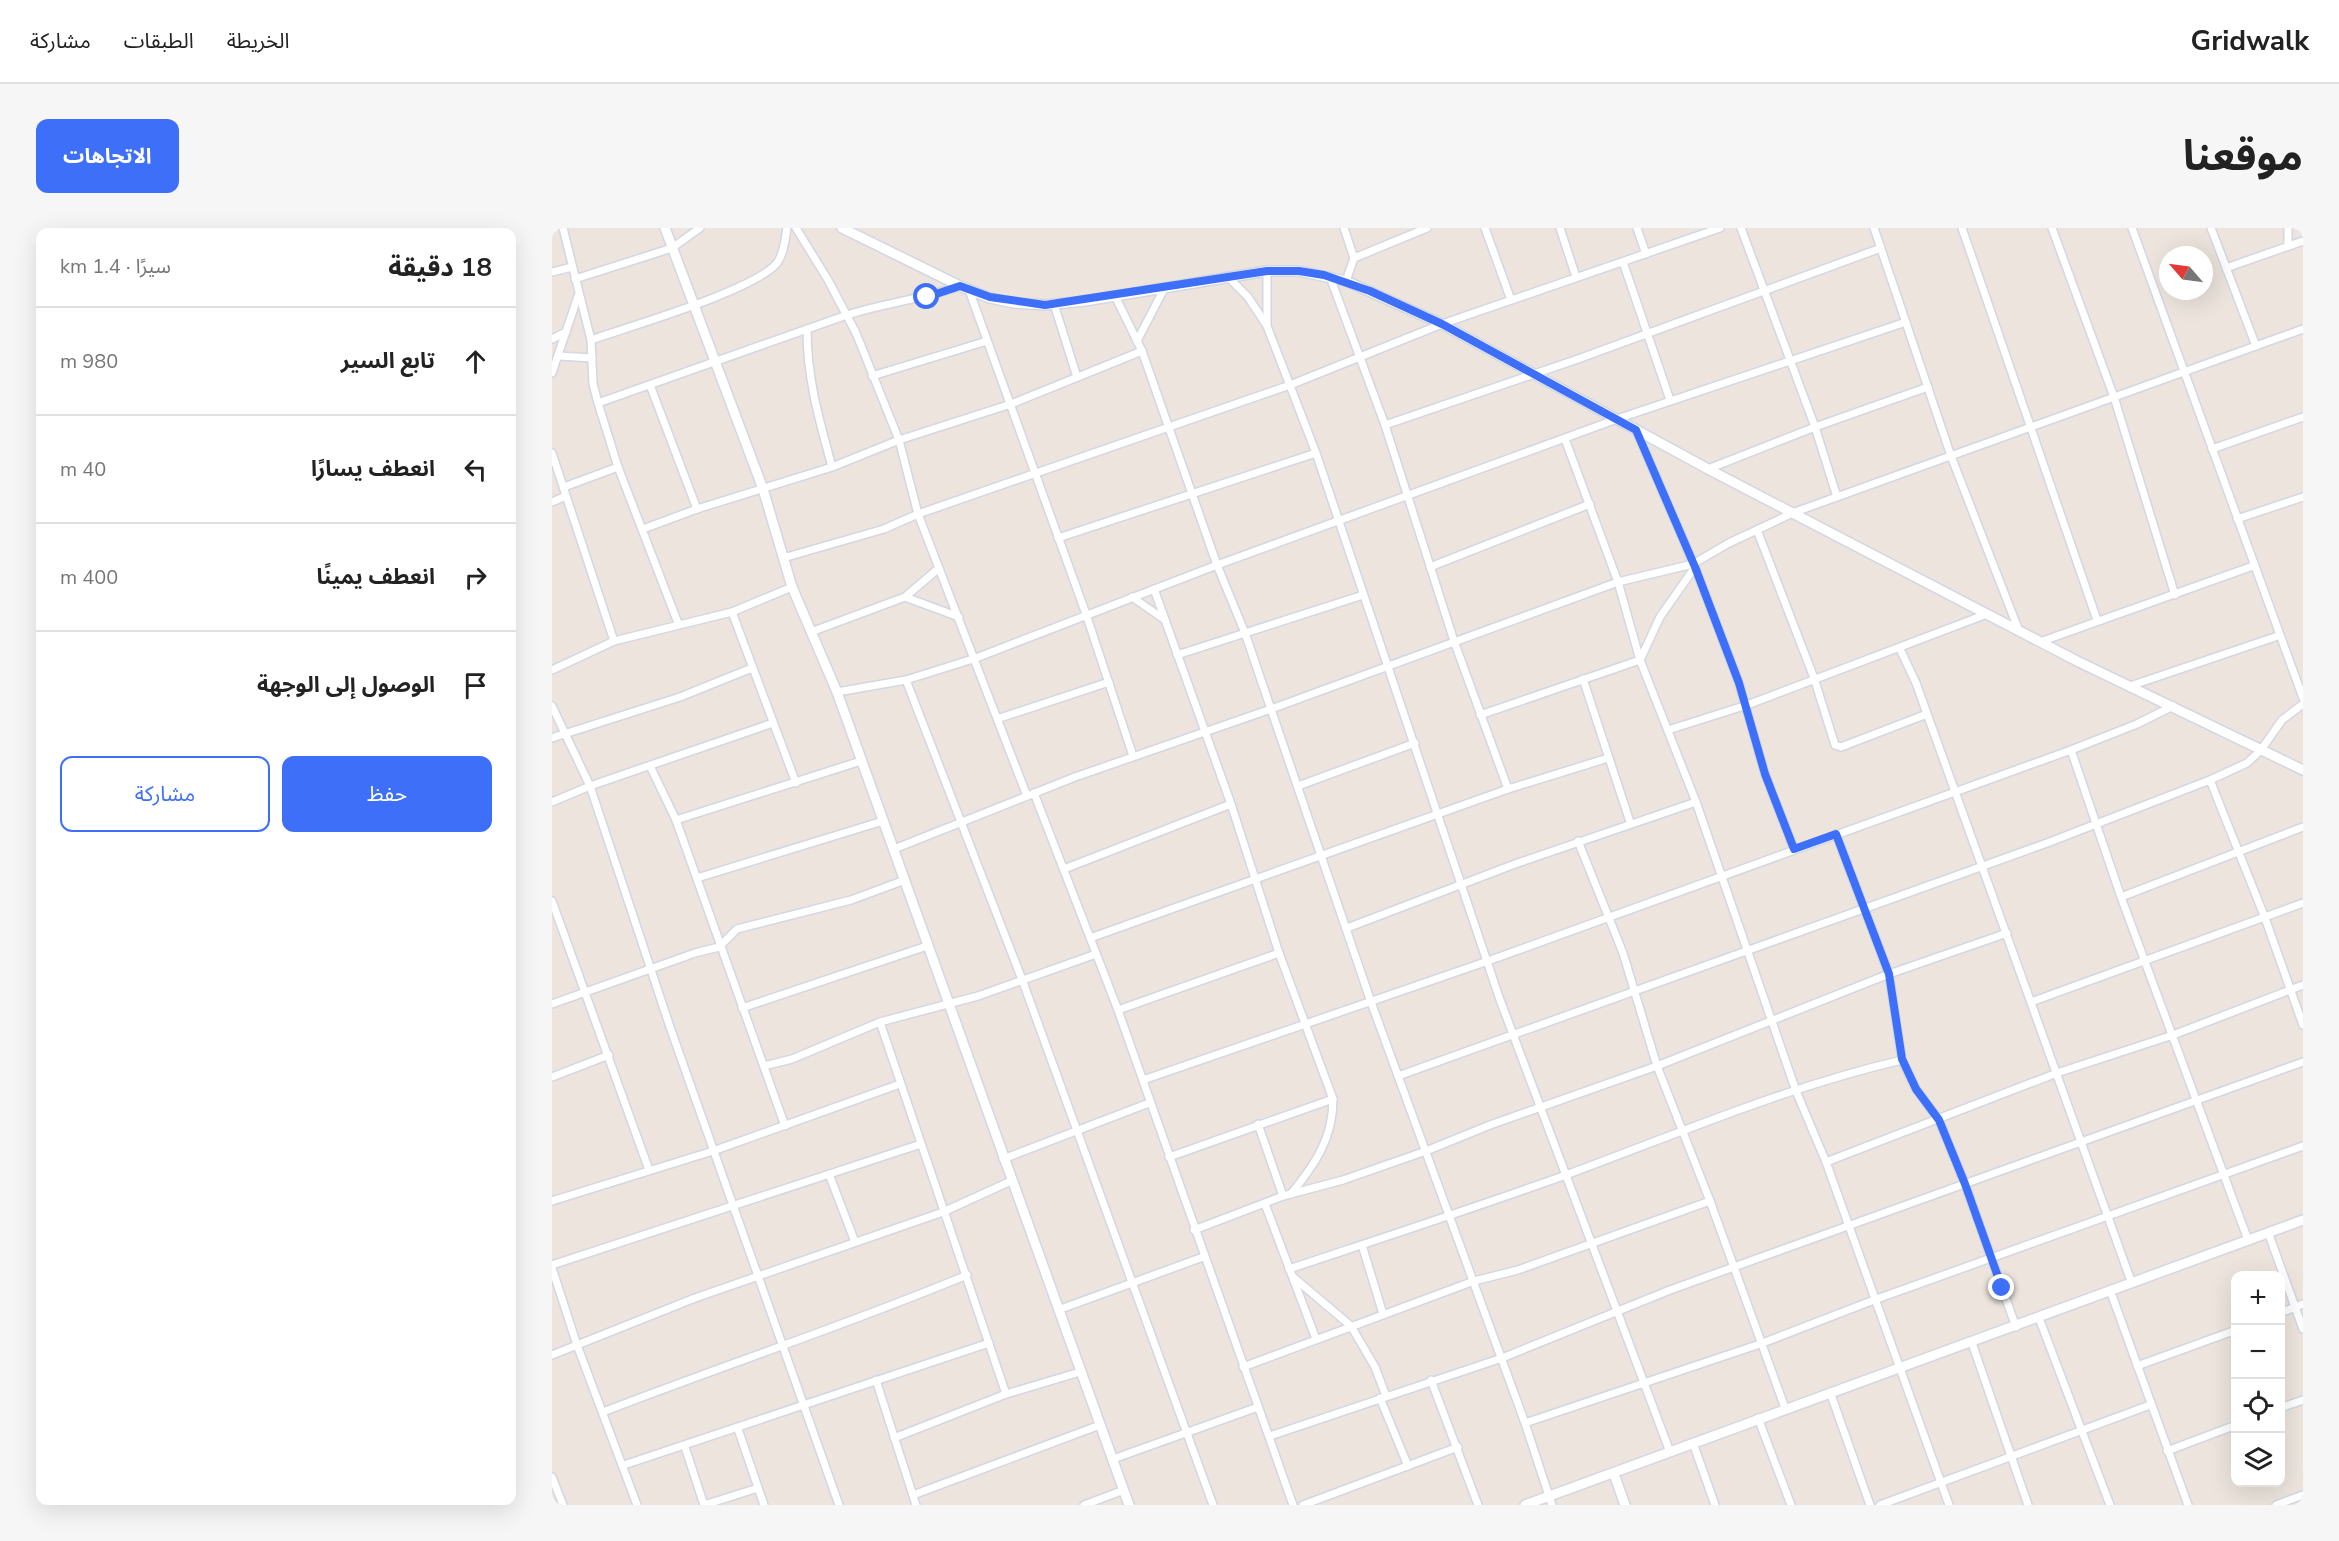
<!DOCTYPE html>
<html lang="ar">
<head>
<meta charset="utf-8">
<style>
  :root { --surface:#fff; --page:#f6f6f6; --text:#222; --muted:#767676; --line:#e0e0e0; --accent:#3d6ff9 }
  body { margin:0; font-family:"Nunito Sans","Noto Sans Arabic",sans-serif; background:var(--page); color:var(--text); direction:rtl }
  .controls { position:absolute; right:18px; bottom:18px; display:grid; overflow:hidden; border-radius:12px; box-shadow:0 6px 24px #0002 }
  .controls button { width:54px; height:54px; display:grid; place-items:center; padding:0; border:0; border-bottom:2px solid var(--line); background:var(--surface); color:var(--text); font:30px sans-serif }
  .compass { position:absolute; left:1607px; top:18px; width:54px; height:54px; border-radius:50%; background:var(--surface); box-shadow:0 6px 24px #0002; rotate:298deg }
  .stop { position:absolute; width:18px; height:18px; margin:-14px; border:4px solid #3d6ff9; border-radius:50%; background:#fff }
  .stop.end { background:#3d6ff9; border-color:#fff; box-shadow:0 2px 6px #0008 }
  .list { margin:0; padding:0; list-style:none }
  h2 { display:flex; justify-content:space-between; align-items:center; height:78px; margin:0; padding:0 24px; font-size:26px }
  h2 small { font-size:20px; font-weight:400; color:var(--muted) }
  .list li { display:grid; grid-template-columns:39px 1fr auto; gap:18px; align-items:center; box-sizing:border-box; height:108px; padding:0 24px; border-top:2px solid var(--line) }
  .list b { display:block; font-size:22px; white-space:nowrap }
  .list em { font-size:20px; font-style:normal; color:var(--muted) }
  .actions { display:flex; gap:12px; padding:18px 24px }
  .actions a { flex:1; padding:14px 0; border:2px solid var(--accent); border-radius:12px; text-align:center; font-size:21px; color:var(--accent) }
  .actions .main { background:var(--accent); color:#fff }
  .icon { flex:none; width:33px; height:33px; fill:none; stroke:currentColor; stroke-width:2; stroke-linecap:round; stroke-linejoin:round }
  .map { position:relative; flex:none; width:1751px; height:1277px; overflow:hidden; direction:ltr; border-radius:12px }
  header { display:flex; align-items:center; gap:36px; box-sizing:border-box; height:84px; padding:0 30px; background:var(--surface); border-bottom:2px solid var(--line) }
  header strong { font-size:28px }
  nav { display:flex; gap:33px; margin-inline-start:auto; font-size:21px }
  .intro { display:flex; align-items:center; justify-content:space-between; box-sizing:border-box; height:144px; padding:0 36px }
  h1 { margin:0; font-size:42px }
  .button { padding:15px 27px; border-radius:12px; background:var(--accent); color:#fff; font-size:21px; font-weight:700 }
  main { display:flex; gap:36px; padding:0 36px }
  aside { flex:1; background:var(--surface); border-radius:12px; box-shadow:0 6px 24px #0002 }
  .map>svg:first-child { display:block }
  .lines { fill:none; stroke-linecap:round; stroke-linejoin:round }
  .street-casing { stroke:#d2d7e3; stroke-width:10 }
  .secondary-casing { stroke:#d2d7e3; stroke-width:12 }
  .street { stroke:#fff; stroke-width:7 }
  .secondary { stroke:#fff; stroke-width:9 }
  .route { stroke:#3d6ff9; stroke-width:8 }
</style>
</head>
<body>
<header>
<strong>Gridwalk</strong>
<nav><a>الخريطة</a><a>الطبقات</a><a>مشاركة</a></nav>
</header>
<div class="intro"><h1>موقعنا</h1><a class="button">الاتجاهات</a></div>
<main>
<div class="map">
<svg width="1751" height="1277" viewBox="0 0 1751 1277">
  <rect width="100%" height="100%" fill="#ece4dd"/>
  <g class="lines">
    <g class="street-casing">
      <g id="street">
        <path d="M11 0 39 112 41 156 46 175 66 239 126 395"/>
        <path d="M244 0 276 52 304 105 347 212 366 286 475 568"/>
        <path d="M792 0 802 30"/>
        <path d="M933 0 959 72"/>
        <path d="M1008 0 1024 49"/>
        <path d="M1085 0 1094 26"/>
        <path d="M1189 0 1263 199 1285 269"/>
        <path d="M1322 0 1399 228 1467 403"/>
        <path d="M1410 0 1545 392"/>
        <path d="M1500 0 1562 169 1623 367"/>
        <path d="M1580 0 1751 470"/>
        <path d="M1659 0 1704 118"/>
        <path d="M1736 18V0"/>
        <path d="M1071 34 1118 172"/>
        <path d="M1674 40 1751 13"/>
        <path d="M715 43V96"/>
        <path d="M0 44 20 39"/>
        <path d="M676 49 696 69 715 98 764 225 947 769 1118 1224"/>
        <path d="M778 49 833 197 902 413 956 561"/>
        <path d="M23 51 120 20 148 0"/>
        <path d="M794 53 802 30 875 0"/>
        <path d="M417 62 534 386 581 528"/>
        <path d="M563 68 590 123 665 337 693 405 819 774 973 1195 1000 1277"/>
        <path d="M502 76 525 149"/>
        <path d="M255 101C255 151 267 191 280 239"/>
        <path d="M0 111 14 104"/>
        <path d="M39 112C78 98 202 63 225 35 232 26 233 11 235 0"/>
        <path d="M585 113 613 59"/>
        <path d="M7 128 40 130"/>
        <path d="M0 145 26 68"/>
        <path d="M320 148 435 113"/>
        <path d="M98 157 145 281"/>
        <path d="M46 175 295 87C332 75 371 71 408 58"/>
        <path d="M833 197 1026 131 1329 20"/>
        <path d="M1084 202 1143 339 1187 455 1213 546 1242 621"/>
        <path d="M1013 211 1066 354 1088 432 1144 574 1244 863 1274 934 1397 1277"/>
        <path d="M1660 221 1751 189"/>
        <path d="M0 225 62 413"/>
        <path d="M1156 241 1263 199 1376 159"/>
        <path d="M12 259 66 239"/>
        <path d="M0 274 14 268"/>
        <path d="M1685 291 1751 269"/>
        <path d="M91 301 145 281 280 239 347 212 459 176 590 123"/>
        <path d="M1205 302 1262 450 1283 517 1289 519 1375 486"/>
        <path d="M506 310 764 225"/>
        <path d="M231 330 332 301 366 286 738 157 890 96 1168 0"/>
        <path d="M878 339 1038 276"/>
        <path d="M602 361 679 576 727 725 781 871C781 911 763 936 739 966"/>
        <path d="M353 369 407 389"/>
        <path d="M580 369 613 392"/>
        <path d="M180 384 244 555"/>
        <path d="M259 404 353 369 387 340"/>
        <path d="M1488 414 1701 338"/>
        <path d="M1348 421 1364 455 1579 1053"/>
        <path d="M625 427 811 367"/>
        <path d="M0 442 62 413 180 384 240 359"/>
        <path d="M1031 451 1078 594"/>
        <path d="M354 452 471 754 661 1277"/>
        <path d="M1578 458 1726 408"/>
        <path d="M285 464 354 452 424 430 665 337 1065 191 1354 94"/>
        <path d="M0 478 38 558 118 799 287 1277"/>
        <path d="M928 487 1088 432 1108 389 1143 339"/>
        <path d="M448 490 557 454"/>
        <path d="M1116 502 1195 477 1435 386"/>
        <path d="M0 510 128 469 200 440"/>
        <path d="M1519 522 1569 669 1696 1012"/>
        <path d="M98 538 124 592 309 533"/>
        <path d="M1658 552 1713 690 1751 797"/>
        <path d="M746 558 863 515"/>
        <path d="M482 565 566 782 741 1277"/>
        <path d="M0 574 38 558 221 495"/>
        <path d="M124 592 233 898"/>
        <path d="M1284 606 1337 746 1350 832 1364 861 1387 892 1413 956 1464 1099"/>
        <path d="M1026 613 1071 725 1105 838 1158 973 1233 1180"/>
        <path d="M342 621 523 549 719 481 1066 354 1141 336 1177 315 1243 284 1751 101"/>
        <path d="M512 641 679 576"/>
        <path d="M145 650 331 593"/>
        <path d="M1569 669 1751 599"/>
        <path d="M0 673 97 942"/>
        <path d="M795 700 963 636 1144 574"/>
        <path d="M538 710 956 561 1056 530"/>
        <path d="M1479 774 1751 675"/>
        <path d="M0 776 143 725 167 719 185 701 299 672 353 652"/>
        <path d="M190 780 375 718"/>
        <path d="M566 782 727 725"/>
        <path d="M328 794 454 1166"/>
        <path d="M212 838 240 831 328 794 426 768 544 726"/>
        <path d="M846 848 1495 615 1658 552 1695 535 1709 522 1730 492 1751 476"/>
        <path d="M0 849 57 827"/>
        <path d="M591 852 936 733 1519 522 1585 496 1621 478"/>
        <path d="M706 896 731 968"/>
        <path d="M617 929 781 871"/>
        <path d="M451 931 597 875"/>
        <path d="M1274 934 1505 845 1621 807 1751 757"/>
        <path d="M277 946 303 1014"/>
        <path d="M0 973 161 923 348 856"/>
        <path d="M713 976 764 1111"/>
        <path d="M642 1002 731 968 791 952 874 923 938 897 1105 838 1337 746 1455 705"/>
        <path d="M1716 1004 1751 1101"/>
        <path d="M810 1017 831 1086"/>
        <path d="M0 1037 369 916"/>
        <path d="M0 1040 25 1117 85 1277"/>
        <path d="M737 1041C830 1010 922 980 1014 947 1125 906 1234 859 1350 832"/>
        <path d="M741 1049 799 1098 823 1139 834 1168"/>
        <path d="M1558 1062 1636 1277"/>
        <path d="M506 1082 651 1029"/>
        <path d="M1728 1085 1751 1076"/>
        <path d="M1487 1090 1558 1277"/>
        <path d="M1420 1115 1476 1277"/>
        <path d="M0 1127 143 1070 391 984 459 953"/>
        <path d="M1585 1138 1684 1102"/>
        <path d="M691 1139 922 1053 966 1042 1158 973"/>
        <path d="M324 1152 364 1277"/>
        <path d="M879 1152 926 1277"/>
        <path d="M1278 1164 1318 1277"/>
        <path d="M828 1170 856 1238"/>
        <path d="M1728 1180 1751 1172"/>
        <path d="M51 1184C172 1137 295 1097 415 1047"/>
        <path d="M1206 1190 1239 1277"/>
        <path d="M973 1195 1208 1116 1322 1072 1751 918"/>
        <path d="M186 1201 212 1277"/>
        <path d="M718 1208 950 1130 1118 1062 1751 834"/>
        <path d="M342 1210 454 1166 528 1144"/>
        <path d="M1141 1215 1163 1277"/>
        <path d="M133 1219 152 1277 206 1260"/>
        <path d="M1615 1223 1684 1197"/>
        <path d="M561 1231 706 1179"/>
        <path d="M72 1237 437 1115"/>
        <path d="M0 1249 11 1277"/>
        <path d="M361 1267 548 1197"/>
        <path d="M532 1277 572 1262"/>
        <path d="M751 1277 906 1219"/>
        <path d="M1328 1277 1598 1177"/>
        <path d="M1724 1277 1751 1267"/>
      </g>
    </g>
    <g class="secondary-casing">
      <g id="secondary">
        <path d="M113 0 211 261 240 359 285 464 577 1277"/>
        <path d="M290 0 408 58 438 70 462 75 493 77 533 73 715 43H747L794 53 890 96 1156 241 1525 433 1751 542"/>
        <path d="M1062 1246 1073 1277"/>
        <path d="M973 1277 1751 992"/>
      </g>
    </g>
    <use href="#street" class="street"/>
    <use href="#secondary" class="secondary"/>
  </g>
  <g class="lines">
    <path class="route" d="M375 69 408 58 438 69 493 77 715 43H747L772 47 818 63 890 96 1084 202 1143 339 1187 455 1213 546 1242 621 1284 606 1337 746 1350 831 1364 861 1387 892 1413 956 1450 1060"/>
  </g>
</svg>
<div class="controls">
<button>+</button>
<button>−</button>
<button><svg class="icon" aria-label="locate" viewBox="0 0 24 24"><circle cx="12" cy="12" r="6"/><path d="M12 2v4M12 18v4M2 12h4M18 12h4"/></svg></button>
<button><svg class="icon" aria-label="layers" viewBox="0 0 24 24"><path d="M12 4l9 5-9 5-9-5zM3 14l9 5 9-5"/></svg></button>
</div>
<svg class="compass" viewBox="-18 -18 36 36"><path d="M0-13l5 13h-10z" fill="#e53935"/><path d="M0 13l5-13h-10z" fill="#767676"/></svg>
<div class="stop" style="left:375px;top:69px"></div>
<div class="stop end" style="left:1450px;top:1060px"></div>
</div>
<aside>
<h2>18 دقيقة<small>سيرًا · 1.4 km</small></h2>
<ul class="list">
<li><svg class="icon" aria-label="ahead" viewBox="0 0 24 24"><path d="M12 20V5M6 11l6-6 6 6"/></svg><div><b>تابع السير</b></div><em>980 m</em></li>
<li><svg class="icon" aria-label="left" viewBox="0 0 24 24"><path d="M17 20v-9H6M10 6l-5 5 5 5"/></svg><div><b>انعطف يسارًا</b></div><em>40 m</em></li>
<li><svg class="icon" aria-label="right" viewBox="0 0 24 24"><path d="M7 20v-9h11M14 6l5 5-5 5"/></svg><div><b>انعطف يمينًا</b></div><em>400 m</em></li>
<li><svg class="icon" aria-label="arrive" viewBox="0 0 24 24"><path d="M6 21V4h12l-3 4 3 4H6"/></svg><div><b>الوصول إلى الوجهة</b></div></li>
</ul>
<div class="actions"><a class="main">حفظ</a><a>مشاركة</a></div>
</aside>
</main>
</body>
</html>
